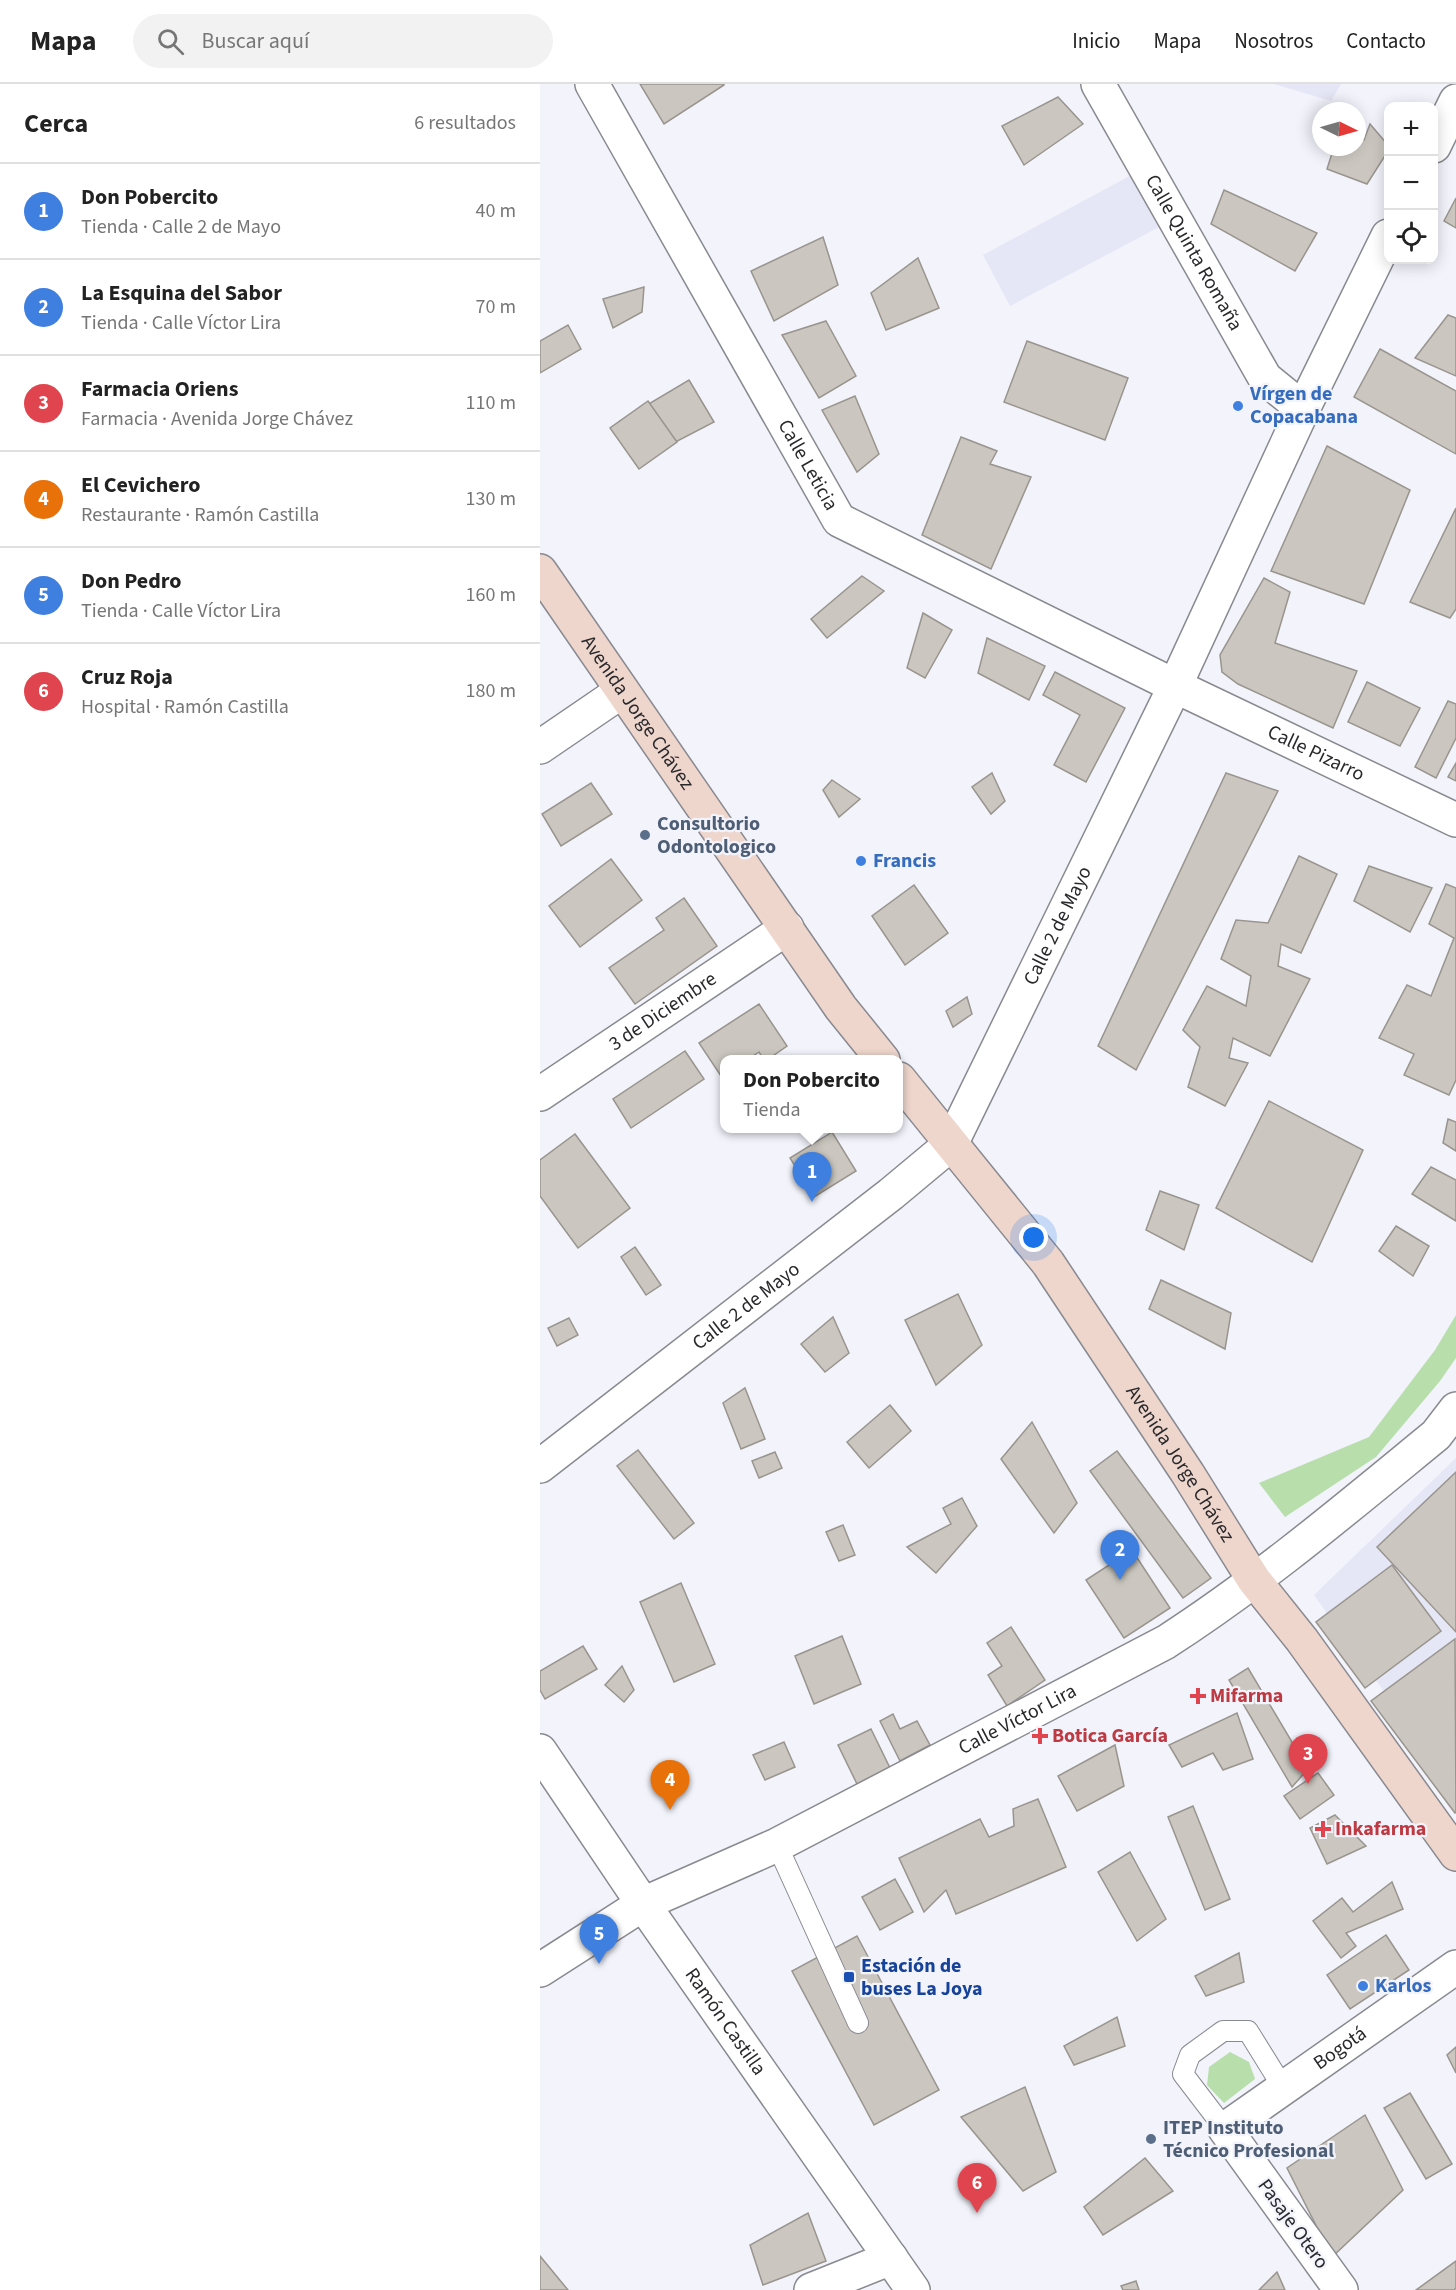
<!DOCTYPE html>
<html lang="es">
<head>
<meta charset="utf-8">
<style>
  :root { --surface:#fff; --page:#f2f2f2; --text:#222; --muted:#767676; --line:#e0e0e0; --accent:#111827 }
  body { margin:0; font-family:"Source Sans 3",sans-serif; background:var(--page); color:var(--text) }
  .controls { position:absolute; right:18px; top:18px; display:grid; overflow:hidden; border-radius:12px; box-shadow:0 3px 15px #0003 }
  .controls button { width:54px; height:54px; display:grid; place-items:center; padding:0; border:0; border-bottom:2px solid var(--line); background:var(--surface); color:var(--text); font:30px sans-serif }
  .compass { position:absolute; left:772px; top:18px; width:54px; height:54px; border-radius:50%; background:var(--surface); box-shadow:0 3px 15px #0003; rotate:95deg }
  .you { position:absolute; left:494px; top:1154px; width:21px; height:21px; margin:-15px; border:4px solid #fff; border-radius:50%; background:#1a73e8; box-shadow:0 0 0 9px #1a73e833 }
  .badge { display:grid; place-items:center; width:39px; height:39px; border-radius:50%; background:var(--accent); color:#fff; font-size:20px; font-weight:700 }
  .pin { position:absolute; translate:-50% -50px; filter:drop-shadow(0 2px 3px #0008) }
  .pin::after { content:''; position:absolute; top:32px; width:21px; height:18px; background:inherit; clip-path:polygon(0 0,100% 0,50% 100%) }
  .popup { position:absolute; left:180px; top:971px; width:183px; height:78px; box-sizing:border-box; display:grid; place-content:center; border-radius:12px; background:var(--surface); filter:drop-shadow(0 2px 4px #0005); font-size:20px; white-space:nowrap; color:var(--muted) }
  .popup b { font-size:22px; color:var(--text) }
  .popup::after { content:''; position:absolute; left:50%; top:100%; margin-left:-12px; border:12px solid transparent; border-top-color:var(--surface) }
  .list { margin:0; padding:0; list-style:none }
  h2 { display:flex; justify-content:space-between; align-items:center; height:78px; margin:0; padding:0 24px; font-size:26px }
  h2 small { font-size:20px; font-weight:400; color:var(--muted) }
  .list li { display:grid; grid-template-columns:39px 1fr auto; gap:18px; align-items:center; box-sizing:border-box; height:96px; padding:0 24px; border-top:2px solid var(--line) }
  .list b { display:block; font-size:22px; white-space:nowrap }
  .list p { margin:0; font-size:20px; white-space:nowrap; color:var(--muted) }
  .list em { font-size:20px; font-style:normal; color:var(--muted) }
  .icon { flex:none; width:33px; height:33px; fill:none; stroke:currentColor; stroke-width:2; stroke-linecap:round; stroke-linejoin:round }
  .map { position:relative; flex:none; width:916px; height:2206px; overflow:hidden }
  header { display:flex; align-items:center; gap:36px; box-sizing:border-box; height:84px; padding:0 30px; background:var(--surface); border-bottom:2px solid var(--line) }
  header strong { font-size:28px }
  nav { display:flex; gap:33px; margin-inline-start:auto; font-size:21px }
  .search { width:420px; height:54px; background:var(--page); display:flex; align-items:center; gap:15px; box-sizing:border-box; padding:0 21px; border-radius:33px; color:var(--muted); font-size:22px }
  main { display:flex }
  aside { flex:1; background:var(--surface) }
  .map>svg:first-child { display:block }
  .built { fill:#e6e7f6 }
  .green { fill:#b8deab }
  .building { fill:#cbc7c0; stroke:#99948e; stroke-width:1.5 }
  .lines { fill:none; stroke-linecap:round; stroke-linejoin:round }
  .lane-casing { stroke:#898990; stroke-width:22 }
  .street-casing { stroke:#898990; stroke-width:36 }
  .secondary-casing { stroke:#898990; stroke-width:36 }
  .lane { stroke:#fff; stroke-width:20 }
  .street { stroke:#fff; stroke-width:33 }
  .secondary { stroke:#eed6cd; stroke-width:33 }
  .shop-dot { fill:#3f7fe0; stroke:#f2f3fb; stroke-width:2 }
  .service-dot { fill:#5c6f8a; stroke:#f2f3fb; stroke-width:2 }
  .health-dot { fill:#e0444e; stroke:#f2f3fb; stroke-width:2 }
  .transit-dot { fill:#1a4fb4; stroke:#f2f3fb; stroke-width:2 }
  .labels { text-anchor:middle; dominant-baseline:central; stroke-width:4.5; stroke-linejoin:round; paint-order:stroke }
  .street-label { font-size:20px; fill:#29292c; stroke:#f2f3fb }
  .shop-label { font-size:20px; font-weight:bold; fill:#366cbe; stroke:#f2f3fb; text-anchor:start }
  .service-label { font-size:20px; font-weight:bold; fill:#4e5e75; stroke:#f2f3fb; text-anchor:start }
  .health-label { font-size:20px; font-weight:bold; fill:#be3a42; stroke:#f2f3fb; text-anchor:start }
  .transit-label { font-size:20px; font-weight:bold; fill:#164399; stroke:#f2f3fb; text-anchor:start }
</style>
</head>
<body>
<header>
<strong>Mapa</strong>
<div class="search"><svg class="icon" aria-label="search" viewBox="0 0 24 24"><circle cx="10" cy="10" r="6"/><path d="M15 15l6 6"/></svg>Buscar aquí</div>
<nav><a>Inicio</a><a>Mapa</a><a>Nosotros</a><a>Contacto</a></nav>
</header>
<main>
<aside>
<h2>Cerca<small>6 resultados</small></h2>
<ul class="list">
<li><span class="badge" style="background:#3f7fe0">1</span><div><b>Don Pobercito</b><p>Tienda · Calle 2 de Mayo</p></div><em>40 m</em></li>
<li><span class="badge" style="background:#3f7fe0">2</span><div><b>La Esquina del Sabor</b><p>Tienda · Calle Víctor Lira</p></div><em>70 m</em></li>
<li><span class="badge" style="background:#e0444e">3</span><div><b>Farmacia Oriens</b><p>Farmacia · Avenida Jorge Chávez</p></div><em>110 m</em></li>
<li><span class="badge" style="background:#e8710a">4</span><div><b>El Cevichero</b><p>Restaurante · Ramón Castilla</p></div><em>130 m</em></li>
<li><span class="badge" style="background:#3f7fe0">5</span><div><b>Don Pedro</b><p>Tienda · Calle Víctor Lira</p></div><em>160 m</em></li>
<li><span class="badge" style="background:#e0444e">6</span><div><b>Cruz Roja</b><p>Hospital · Ramón Castilla</p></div><em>180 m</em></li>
</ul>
</aside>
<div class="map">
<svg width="916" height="2206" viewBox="0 0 916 2206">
  <rect width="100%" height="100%" fill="#f2f3fb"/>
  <g class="built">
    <path d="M734 0H801L791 17Z"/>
    <path d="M595 89 623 141 470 222 443 171Z"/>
    <path d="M916 1374V1706L774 1511Z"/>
  </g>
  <g class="green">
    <path d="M916 1231V1274L900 1297 836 1373 745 1433 719 1399 829 1353 895 1266Z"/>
    <path d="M690 1968 709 1978 715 1995 684 2019 667 2001 669 1983Z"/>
  </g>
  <g class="building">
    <path d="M100 0H184V1L124 40Z"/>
    <path d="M518 13 543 40 484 81 462 42Z"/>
    <path d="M830 40 848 61V67L827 100 787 85 794 63H817V53L824 56Z"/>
    <path d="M684 106 777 149 755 187 671 140Z"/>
    <path d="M916 114V144L904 137Z"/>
    <path d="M283 153 298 201 234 237 211 187Z"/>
    <path d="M378 174 399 224 346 246 331 209Z"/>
    <path d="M104 203 102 228 73 244 63 215Z"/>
    <path d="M908 231 916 234V292L875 274Z"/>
    <path d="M286 237 316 292 279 314 242 251Z"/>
    <path d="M28 241 41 265 0 289V257Z"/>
    <path d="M487 257 588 294 565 356 464 318Z"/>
    <path d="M840 265 916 307V370L814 313Z"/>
    <path d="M149 296 174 338 99 377 80 337Z"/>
    <path d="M315 312 339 370 317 388 282 326Z"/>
    <path d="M108 317 137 358 99 385 70 344Z"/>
    <path d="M421 353 457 367 450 380 491 393 451 485 382 451Z"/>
    <path d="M787 362 870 406 824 520 731 487Z"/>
    <path d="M916 424V525L910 534 870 518Z"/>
    <path d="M322 492 344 507 287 554 271 535Z"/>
    <path d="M724 494 750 508 735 559 817 587 793 644 698 600 682 588 680 571Z"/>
    <path d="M383 529 412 546 385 594 367 584Z"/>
    <path d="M447 554 505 582 489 616 438 589Z"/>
    <path d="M515 588 585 624 546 698 514 681 540 631 503 611Z"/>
    <path d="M827 598 880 624 860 662 808 638Z"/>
    <path d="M908 617 916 620V654L896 694 875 683Z"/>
    <path d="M916 679V697L908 693Z"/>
    <path d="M452 689 465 717 451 730 432 703Z"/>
    <path d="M686 689 738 707 596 986 558 962Z"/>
    <path d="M292 696 320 715 299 733 283 706Z"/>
    <path d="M51 699 72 730 21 762 2 730Z"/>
    <path d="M759 772 797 790 761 869 741 860 738 882 770 895 730 972 693 954 689 974 708 979 685 1022 648 1003 660 963 643 946 667 902 706 922 711 892 681 875 696 836 728 839Z"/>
    <path d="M71 775 102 816 40 863 9 822Z"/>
    <path d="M829 782 892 804 870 848 814 817Z"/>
    <path d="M906 800 916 804V996L909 1011 864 991 874 970 839 954 867 901 891 912 914 854 889 840Z"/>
    <path d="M374 801 408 849 365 881 332 832Z"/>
    <path d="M144 814 177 862 95 920 69 884 124 846 116 834Z"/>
    <path d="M427 913 432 930 413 943 406 927Z"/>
    <path d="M219 920 247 962 227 976H224L219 968 207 976H185V990L181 992 159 959Z"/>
    <path d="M145 967 164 995 91 1044 73 1015Z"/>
    <path d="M729 1017 823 1066 772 1178 676 1124Z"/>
    <path d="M908 1035 916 1038V1067L903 1059Z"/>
    <path d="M292 1048 316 1087 274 1113 250 1074Z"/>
    <path d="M35 1050 90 1124 38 1164 0 1112V1076Z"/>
    <path d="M891 1083 916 1096V1137L872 1110Z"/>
    <path d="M620 1107 659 1121 644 1166 606 1146Z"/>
    <path d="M856 1142 889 1162 873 1192 839 1167Z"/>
    <path d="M95 1163 121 1201 106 1211 81 1173Z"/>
    <path d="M621 1196 691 1229 685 1265 609 1225Z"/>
    <path d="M418 1210 442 1261 396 1301 365 1236Z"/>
    <path d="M293 1233 309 1269 285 1288 261 1260Z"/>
    <path d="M29 1234 38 1251 17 1262 8 1244Z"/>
    <path d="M205 1304 225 1355 201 1365 183 1319Z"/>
    <path d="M350 1321 371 1347 329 1384 307 1358Z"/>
    <path d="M492 1338 537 1419 514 1449 461 1375Z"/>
    <path d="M98 1366 154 1439 134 1455 77 1382Z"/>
    <path d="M577 1367 671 1494 643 1514 550 1387Z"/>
    <path d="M235 1368 242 1384 219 1394 212 1377Z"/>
    <path d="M916 1388V1548L837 1463Z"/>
    <path d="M422 1414 437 1442 396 1489 367 1463 411 1440 403 1424Z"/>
    <path d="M303 1441 315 1471 299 1477 286 1448Z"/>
    <path d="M592 1466 630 1524 584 1554 546 1496Z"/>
    <path d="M852 1481 901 1547 825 1604 776 1538Z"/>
    <path d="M141 1499 175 1580 134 1598 100 1518Z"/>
    <path d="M471 1543 505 1596 467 1622 448 1591 462 1582 447 1559Z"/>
    <path d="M302 1552 321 1600 274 1620 255 1572Z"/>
    <path d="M915 1555 916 1728 915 1729 831 1617Z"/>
    <path d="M43 1562 57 1585 5 1615 0 1606V1587Z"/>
    <path d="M82 1582 94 1606 84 1618 65 1601Z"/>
    <path d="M708 1584 768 1685 752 1703 689 1596Z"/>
    <path d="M697 1629 713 1675 683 1686 673 1669 642 1683 629 1661Z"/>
    <path d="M353 1630 360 1645 377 1637 390 1661 360 1677 340 1637Z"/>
    <path d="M331 1645 350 1684 317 1700 298 1661Z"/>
    <path d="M244 1658 255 1683 225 1696 213 1671Z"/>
    <path d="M575 1661 584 1702 537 1727 518 1692Z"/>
    <path d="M778 1689 794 1711 760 1735 744 1712Z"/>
    <path d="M498 1715 526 1783 416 1830 406 1806 384 1828 359 1774 440 1735 449 1753 474 1742 473 1725Z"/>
    <path d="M653 1722 690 1815 665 1826 628 1733Z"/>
    <path d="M795 1731 826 1762 787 1780 770 1744Z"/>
    <path d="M590 1768 626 1835 597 1857 558 1788Z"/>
    <path d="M355 1795 373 1828 340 1846 322 1813Z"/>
    <path d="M852 1798 863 1825 806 1849 816 1862 801 1874 773 1837 802 1814 813 1828Z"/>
    <path d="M846 1851 869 1886 810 1925 787 1891Z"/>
    <path d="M317 1852 399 2006 334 2041 252 1887Z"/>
    <path d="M699 1869 704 1898 666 1912 655 1892Z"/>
    <path d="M577 1933 585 1962 534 1981 524 1962Z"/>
    <path d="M916 1963V1989L907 1971Z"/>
    <path d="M485 2003 516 2088 483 2107 421 2033Z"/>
    <path d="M870 2009 912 2080 886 2095 844 2024Z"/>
    <path d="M825 2031 863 2106 792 2173 747 2084Z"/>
    <path d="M605 2074 633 2107 563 2151 544 2123Z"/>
    <path d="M268 2129 286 2177 223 2201 210 2161Z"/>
    <path d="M0 2172 28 2206H0Z"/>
    <path d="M916 2177V2204L914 2206H876Z"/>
    <path d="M737 2188 745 2206H719Z"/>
    <path d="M596 2197 599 2206H583L581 2202Z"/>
  </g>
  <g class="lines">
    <g class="lane-casing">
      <g id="lane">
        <path d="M237 1761 318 1939"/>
        <path d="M685 2045 643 1990 650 1971 683 1947H708L744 2005"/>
      </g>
    </g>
    <g class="street-casing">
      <g id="street">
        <path id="s1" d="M52 0 299 436 635 602 916 736"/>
        <path id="s2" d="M558 0 725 294 763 325"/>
        <path d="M894 62 916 17"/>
        <path d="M0 663 82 607"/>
        <path id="s3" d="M0 1010 247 844"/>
        <path id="s4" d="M0 1382 351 1110 411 1060 635 602 763 325 848 152"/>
        <path id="s5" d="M0 1667 103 1820 373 2206"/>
        <path id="s6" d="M0 1886 103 1820 237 1761 626 1558C722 1496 808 1423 896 1351L916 1325"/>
        <path d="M271 2206 351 2174"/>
        <path id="s7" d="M801 2206 685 2045 916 1883"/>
      </g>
    </g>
    <g class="secondary-casing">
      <g id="secondary">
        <path id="s8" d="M0 487 301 924 343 976"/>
        <path id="s9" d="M359 995 508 1179 648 1390 714 1496 762 1556 916 1770"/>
      </g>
    </g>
    <use href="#lane" class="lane"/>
    <use href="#street" class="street"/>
    <use href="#secondary" class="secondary"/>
  </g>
  <g class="shop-dot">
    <circle cx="698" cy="322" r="6"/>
    <circle cx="321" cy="777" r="6"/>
    <circle cx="823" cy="1902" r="6"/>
  </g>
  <g class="service-dot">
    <circle cx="105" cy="751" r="6"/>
    <circle cx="611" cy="2055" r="6"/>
  </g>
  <g class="health-dot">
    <path d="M655 1603h6v6h6v6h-6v6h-6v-6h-6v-6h6z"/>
    <path d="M497 1643h6v6h6v6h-6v6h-6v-6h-6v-6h6z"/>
    <path d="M780 1736h6v6h6v6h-6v6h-6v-6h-6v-6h6z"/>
  </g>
  <rect class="transit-dot" x="303" y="1887" width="12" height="12" rx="3"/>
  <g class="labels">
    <g class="street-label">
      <text stroke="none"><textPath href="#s2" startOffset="194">Calle Quinta Romaña</textPath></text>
      <text stroke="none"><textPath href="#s1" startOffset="438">Calle Leticia</textPath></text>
      <text stroke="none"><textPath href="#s8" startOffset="172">Avenida Jorge Chávez</textPath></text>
      <text stroke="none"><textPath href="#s1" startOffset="1032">Calle Pizarro</textPath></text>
      <text stroke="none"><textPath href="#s4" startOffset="765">Calle 2 de Mayo</textPath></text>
      <text stroke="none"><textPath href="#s3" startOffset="148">3 de Diciembre</textPath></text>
      <text stroke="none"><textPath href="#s4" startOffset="261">Calle 2 de Mayo</textPath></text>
      <text stroke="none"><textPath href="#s9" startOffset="477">Avenida Jorge Chávez</textPath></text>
      <text stroke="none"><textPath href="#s6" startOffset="540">Calle Víctor Lira</textPath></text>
      <text stroke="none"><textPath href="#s5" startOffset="328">Ramón Castilla</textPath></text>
      <text stroke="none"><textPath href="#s7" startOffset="339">Bogotá</textPath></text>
      <text transform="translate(753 2140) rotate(54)">Pasaje Otero</text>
    </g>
    <g class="shop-label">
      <text x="710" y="310">Vírgen de<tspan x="710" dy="23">Copacabana</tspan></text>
      <text x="333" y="777">Francis</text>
      <text x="835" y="1902">Karlos</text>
    </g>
    <g class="service-label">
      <text x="117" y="740">Consultorio<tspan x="117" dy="23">Odontologico</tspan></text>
      <text x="623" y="2044">ITEP Instituto<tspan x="623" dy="23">Técnico Profesional</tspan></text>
    </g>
    <g class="health-label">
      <text x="670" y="1612">Mifarma</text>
      <text x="512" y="1652">Botica García</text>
      <text x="795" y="1745">Inkafarma</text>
    </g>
    <g class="transit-label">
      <text x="321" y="1882">Estación de<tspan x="321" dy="23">buses La Joya</tspan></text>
    </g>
  </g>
</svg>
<div class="controls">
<button>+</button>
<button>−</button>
<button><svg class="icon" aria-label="locate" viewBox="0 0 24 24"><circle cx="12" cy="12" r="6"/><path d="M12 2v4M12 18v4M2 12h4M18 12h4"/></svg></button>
</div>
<svg class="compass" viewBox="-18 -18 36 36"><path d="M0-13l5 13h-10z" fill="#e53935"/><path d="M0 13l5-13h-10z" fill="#767676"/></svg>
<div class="you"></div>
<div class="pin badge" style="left:272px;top:1118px;background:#3f7fe0">1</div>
<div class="popup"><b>Don Pobercito</b>Tienda</div>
<div class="pin badge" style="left:580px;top:1496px;background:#3f7fe0">2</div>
<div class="pin badge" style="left:768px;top:1700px;background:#e0444e">3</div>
<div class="pin badge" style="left:130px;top:1726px;background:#e8710a">4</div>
<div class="pin badge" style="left:59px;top:1880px;background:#3f7fe0">5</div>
<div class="pin badge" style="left:437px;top:2129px;background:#e0444e">6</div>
</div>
</main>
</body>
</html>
